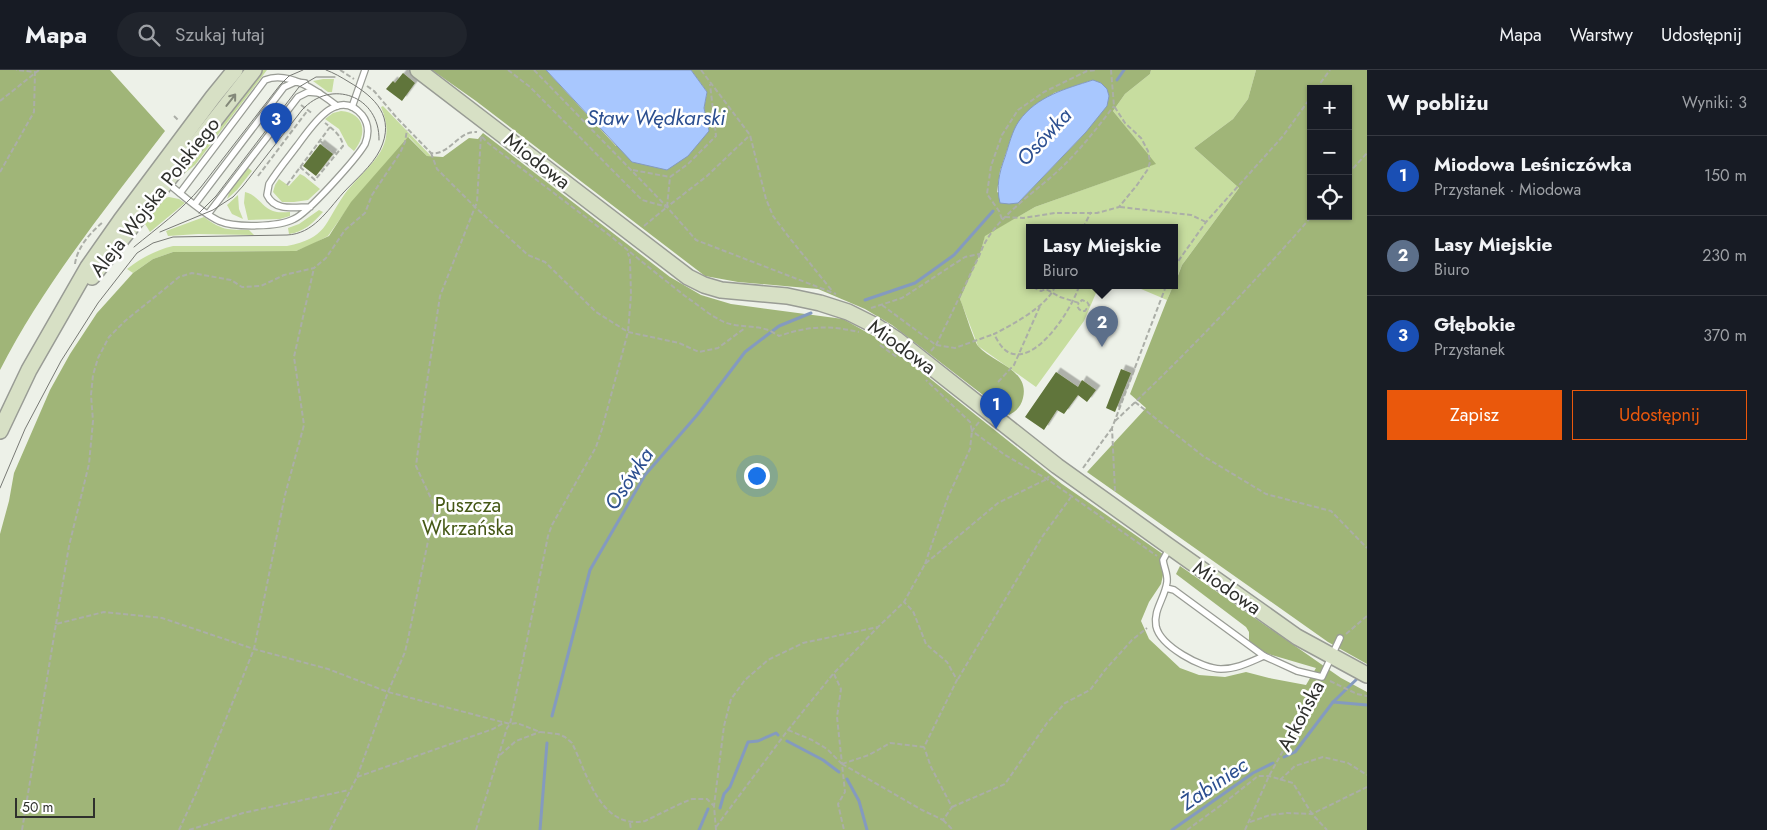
<!DOCTYPE html>
<html lang="pl">
<head>
<meta charset="utf-8">
<style>
  :root { --surface:#171b24; --page:#20242c; --text:#f1f3f6; --muted:#9ea1a6; --line:#363941; --accent:#ea580c }
  body { margin:0; font-family:Jost,sans-serif; background:var(--page); color:var(--text) }
  .controls { position:absolute; right:15px; top:15px; display:grid; overflow:hidden; border-radius:0px; box-shadow:0 1px 4px #0004 }
  .controls button { width:45px; height:45px; display:grid; place-items:center; padding:0; border:0; border-bottom:1px solid var(--line); background:var(--surface); color:var(--text); font:25px sans-serif }
  .scale { position:absolute; left:15px; bottom:12px; width:80px; box-sizing:border-box; padding-left:5px; border:2px solid #2f302d; border-top:0; font-size:14px; line-height:18px; white-space:nowrap; color:#2f302d; -webkit-text-stroke:4px #fff; paint-order:stroke }
  .you { position:absolute; left:756px; top:405px; width:18px; height:18px; margin:-12px; border:4px solid #fff; border-radius:50%; background:#1a73e8; box-shadow:0 0 0 8px #1a73e833 }
  .badge { display:grid; place-items:center; width:32px; height:32px; border-radius:50%; background:var(--accent); color:#fff; font-size:16px; font-weight:700 }
  .pin { position:absolute; translate:-50% -41px; filter:drop-shadow(0 1px 2px #0008) }
  .pin::after { content:''; position:absolute; top:26px; width:18px; height:15px; background:inherit; clip-path:polygon(0 0,100% 0,50% 100%) }
  .popup { position:absolute; left:1026px; top:154px; width:152px; height:65px; box-sizing:border-box; display:grid; place-content:center; border-radius:0px; background:var(--surface); filter:drop-shadow(0 1px 4px #0005); font-size:16px; white-space:nowrap; color:var(--muted) }
  .popup b { font-size:19px; color:var(--text) }
  .popup::after { content:''; position:absolute; left:50%; top:100%; margin-left:-10px; border:10px solid transparent; border-top-color:var(--surface) }
  .list { margin:0; padding:0; list-style:none }
  h2 { display:flex; justify-content:space-between; align-items:center; height:65px; margin:0; padding:0 20px; font-size:21px }
  h2 small { font-size:16px; font-weight:400; color:var(--muted) }
  .list li { display:grid; grid-template-columns:32px 1fr auto; gap:15px; align-items:center; box-sizing:border-box; height:80px; padding:0 20px; border-top:1px solid var(--line) }
  .list b { display:block; font-size:19px; white-space:nowrap }
  .list p { margin:0; font-size:16px; white-space:nowrap; color:var(--muted) }
  .list em { font-size:16px; font-style:normal; color:var(--muted) }
  .actions { display:flex; gap:10px; padding:15px 20px }
  .actions a { flex:1; padding:11px 0; border:1px solid var(--accent); border-radius:0px; text-align:center; font-size:18px; color:var(--accent) }
  .actions .main { background:var(--accent); color:#fff }
  .icon { flex:none; width:28px; height:28px; fill:none; stroke:currentColor; stroke-width:2; stroke-linecap:round; stroke-linejoin:round }
  .map { position:relative; flex:none; width:1367px; height:760px; overflow:hidden }
  header { display:flex; align-items:center; gap:30px; box-sizing:border-box; height:70px; padding:0 25px; background:var(--surface); border-bottom:1px solid var(--line) }
  header strong { font-size:24px }
  nav { display:flex; gap:28px; margin-inline-start:auto; font-size:18px }
  .search { width:350px; height:45px; background:var(--page); display:flex; align-items:center; gap:12px; box-sizing:border-box; padding:0 18px; border-radius:28px; color:var(--muted); font-size:19px }
  main { display:flex }
  aside { flex:1; background:var(--surface) }
  .map>svg:first-child { display:block }
  .green { fill:#c7dd9f }
  .forest { fill:#a0b578; fill-rule:evenodd }
  .water { fill:#a8c7fe; stroke:#849abf }
  .lines { fill:none; stroke-linecap:round; stroke-linejoin:round }
  .stream { stroke:#849abf; stroke-width:3 }
  .building { fill:#61743a; filter:url(#shadow) }
  .lane-casing { stroke:#999c95; stroke-width:8 }
  .secondary-casing { stroke:#999c95; stroke-width:18 }
  .path { stroke:#abaea7; stroke-width:2; stroke-dasharray:5 2.5; stroke-linecap:butt }
  .lane { stroke:#fff; stroke-width:5.5 }
  .secondary { stroke:#d7e0c5; stroke-width:15 }
  .tram { stroke:#787a75; stroke-width:1 }
  .oneway { stroke:#838879 }
  .labels { text-anchor:middle; dominant-baseline:central; stroke-width:5; stroke-linejoin:round; paint-order:stroke }
  .street-label { font-size:20px; fill:#2f302d; stroke:#fff }
  .park-label { font-size:20px; fill:#455816; stroke:#fff }
  .water-label { font-size:21px; font-style:italic; fill:#2c4f90; stroke:#fff }
</style>
</head>
<body>
<header>
<strong>Mapa</strong>
<div class="search"><svg class="icon" aria-label="search" viewBox="0 0 24 24"><circle cx="10" cy="10" r="6"/><path d="M15 15l6 6"/></svg>Szukaj tutaj</div>
<nav><a>Mapa</a><a>Warstwy</a><a>Udostępnij</a></nav>
</header>
<main>
<div class="map">
<svg width="1367" height="760" viewBox="0 0 1367 760">
  <defs>
    <filter id="shadow"><feDropShadow dx="4.5" dy="-4.5" stdDeviation="0" flood-color="#0004"/></filter>
  </defs>
  <rect width="100%" height="100%" fill="#edf1e8"/>
  <g class="green">
    <path d="M262 0H267L195 95 181 106 182 101 217 58Z"/>
    <path d="M1151 0H1256L1248 29 1233 49 1194 78 1239 118 1182 195 1175 212 1174 158H1030V216H1099L1084 251 1036 317 978 276 960 229 980 184 985 165 1035 137 1155 94 1113 41 1125 24 1150 4Z"/>
    <path d="M323 9H334L332 22H328L313 11Z"/>
    <path d="M383 36 431 86H427L409 67 352 132 328 166 311 175 296 181 173 182 153 189 133 203 127 199C141 188 156 180 173 176H287C327 168 324 154 344 125 366 95 400 80 381 37Z"/>
    <path d="M341 41C365 43 368 64 354 81L348 76 339 59 325 49 333 43Z"/>
    <path d="M247 97 252 101 237 120 227 129 230 120Z"/>
    <path d="M300 104 304 106 320 119 308 130 294 132H282L273 122 275 115 279 109 289 116Z"/>
    <path d="M245 122C258 125 262 137 273 141 278 143 284 142 290 142V146L280 149 248 150 244 133Z"/>
    <path d="M238 125 239 139 243 149 232 144 227 135Z"/>
    <path d="M169 127 179 129 185 133 150 162 142 149 161 129Z"/>
    <path d="M319 140 323 142C313 153 304 162 289 164L288 158 299 154Z"/>
    <path d="M204 147C221 160 228 160 249 160L254 165 198 164 168 166 166 161Z"/>
    <path d="M1134 216H1173L1167 230Z"/>
  </g>
  <g class="forest">
    <path d="M0 0H110L165 61C106 138 44 214 0 300Z"/>
    <path d="M432 0H546L616 76 709 61 704 38 707 22 691 0H1151L1150 4 1125 24 1113 41 1156 94 1035 137 985 166 980 184 960 229C964 238 973 269 978 276 992 293 1030 299 1023 328 1021 337 1016 341 1009 345L892 255 865 239 818 219 738 212 705 206 476 31ZM1093 10 1086 62 1018 133 997 122 1000 101 1011 68 1054 23Z"/>
    <path d="M1256 0H1367V594L1328 572 1087 402 1146 338 1130 324 1167 230 1173 216H1174L1182 195 1239 118 1194 78 1233 49 1248 29ZM1311 19H1348V146H1311Z"/>
    <path d="M483 63 670 207 701 225 731 234 843 249 877 268 918 299 1062 414 1167 487 1161 514 1149 532 1141 551 1149 569 1180 598 1199 605 1225 607 1246 602 1269 608 1306 615 1316 598 1258 581 1249 572V562L1246 557 1176 504 1180 496 1341 608 1367 622V760H0V464L9 431 14 403 50 320 70 284 97 243 133 203 153 189 173 182 296 181 329 166 351 132 408 67 427 86 443 87 469 68 478 69Z"/>
  </g>
  <g class="water">
    <path d="M546 0H691L707 22 704 38 709 61 688 86 667 100 632 92Z"/>
    <path d="M1093 10 1101 13 1107 19 1109 26 1107 36 1086 62 1018 133 1009 134 1000 133C996 117 999 103 1005 87 1009 75 1012 61 1019 51 1037 26 1065 19 1093 10Z"/>
  </g>
  <g class="lines">
    <g class="stream">
      <path d="M1117 10 1124 0"/>
      <path d="M865 230 915 213 954 185 993 141"/>
      <path d="M1333 632 1367 635"/>
      <path d="M552 646 590 500 645 405 698 344 745 282 779 256 811 243"/>
      <path d="M787 671 823 690 839 702"/>
      <path d="M1284 687 1295 682 1333 632 1359 607"/>
      <path d="M847 709 859 731 867 760"/>
      <path d="M720 738 724 724 730 717 748 672 758 671 776 663 778 665"/>
      <path d="M540 760 547 673"/>
      <path d="M699 760 708 739"/>
      <path d="M1172 760 1253 703 1273 693"/>
    </g>
  </g>
  <g class="building">
    <path d="M403 3 415 13 402 31 386 19 393 11 395 13Z"/>
    <path d="M320 74 333 84 316 106 303 96Z"/>
    <path d="M1121 299 1131 303 1115 342 1106 338Z"/>
    <path d="M1056 302 1078 317 1082 310 1096 320 1087 332 1078 325 1064 344 1057 340 1044 360 1025 347Z"/>
  </g>
  <g class="lines">
    <g class="lane-casing">
      <g id="lane">
        <path d="M352 37 365 0"/>
        <path d="M166 112C183 125 200 142 219 151 235 158 279 157 294 149 308 143 357 88 365 74 369 64 369 54 362 45 337 15 310 59 297 76 287 89 277 101 269 114L267 125C275 142 295 137 310 137"/>
        <path d="M180 123 265 10C288 0 318 21 337 36"/>
        <path d="M195 134 284 17 295 12 305 13"/>
        <path d="M208 144 298 27 308 22 319 23"/>
        <path d="M1166 518 1174 520 1264 586C1250 592 1237 599 1221 599 1202 599 1160 576 1156 556 1153 540 1165 528 1167 512 1168 504 1164 498 1163 490L1170 477"/>
        <path d="M1264 586 1297 601 1322 607 1340 568"/>
      </g>
    </g>
    <g class="secondary-casing">
      <g id="secondary">
        <path d="M418 0 688 207 704 215 721 220 787 226 820 233 848 242 876 256 896 269 1057 396 1170 477 1297 567 1367 605"/>
        <path d="M92 207 254 0"/>
        <path d="M0 361 29 300 88 197 121 150 213 27 235 0"/>
      </g>
    </g>
    <g class="path">
      <path d="M340 0 354 9"/>
      <path d="M508 0 530 17 642 130 667 137 707 106 750 65"/>
      <path d="M534 0 667 137 696 170 836 224"/>
      <path d="M701 0 750 65 766 129 773 146 788 166 833 222"/>
      <path d="M367 16 374 21 397 48 431 83C449 86 459 60 477 62"/>
      <path d="M1316 19 1330 0"/>
      <path d="M0 31 39 0"/>
      <path d="M301 35 313 44"/>
      <path d="M174 46 179 51"/>
      <path d="M482 67 488 73 613 168C637 188 661 207 685 226 697 234 708 244 720 250 734 258 751 255 765 259 770 260 775 264 779 266 808 256 829 255 859 262"/>
      <path d="M320 71 337 84"/>
      <path d="M431 83 437 99 475 137 528 185 545 192 596 242 628 262 679 273 699 282 718 278 745 258"/>
      <path d="M300 97 315 110 343 76C342 66 333 59 325 53"/>
      <path d="M633 100 670 107 688 94 716 66 710 14"/>
      <path d="M0 102 34 42 35 2 16 0"/>
      <path d="M1348 104 1367 83"/>
      <path d="M258 106 308 40"/>
      <path d="M287 115 330 57"/>
      <path d="M1120 137 1191 145 1206 152"/>
      <path d="M1005 147 1023 148 1055 143H1097L1119 137 1137 115 1148 99 1150 92 1148 81 1141 68 1125 53 1114 36 1111 0"/>
      <path d="M1002 149 999 141 987 124 991 96 1002 65 1018 40 1044 22 1087 1 1097 0"/>
      <path d="M644 156 667 137 670 107"/>
      <path d="M1083 158 1091 142"/>
      <path d="M1099 158 1101 157 1105 158"/>
      <path d="M75 194C77 178 90 163 102 153"/>
      <path d="M1174 197 1206 152 1283 66 1311 27"/>
      <path d="M1034 216 1035 218 1041 221 1046 219 1060 227 1079 233 1082 230 1087 232 1089 235 1085 241C1080 241 1078 239 1077 235L1079 233"/>
      <path d="M1055 216C1049 235 1012 255 994 264 997 270 1002 279 1008 282 1036 297 1073 237 1079 216"/>
      <path d="M882 235 936 275 955 278 994 264"/>
      <path d="M871 238 902 228 965 187 980 184"/>
      <path d="M880 275 898 288"/>
      <path d="M931 281 936 275 946 255 980 184C992 149 1035 123 1061 98 1081 79 1097 58 1114 36"/>
      <path d="M998 312 1014 295 1040 236"/>
      <path d="M1135 332 1203 386 1266 424 1331 441 1367 478"/>
      <path d="M1115 351C1184 287 1250 217 1312 146"/>
      <path d="M979 352 972 361 1005 385 1047 409 1157 486"/>
      <path d="M1083 398 1112 358"/>
      <path d="M1115 421 1112 358 1166 216"/>
      <path d="M925 494 948 427 970 379 972 361 970 352 926 310"/>
      <path d="M56 554 69 476 89 394 93 351 91 325 93 305 98 288 109 267 125 251 167 217 179 207 192 203 231 210 242 217 261 216 284 205 314 198 326 188 345 160 365 143 372 125 400 83 405 72 407 60"/>
      <path d="M1346 564 1367 546"/>
      <path d="M834 604 841 619 837 647 842 694"/>
      <path d="M958 609 1042 467 1071 427"/>
      <path d="M1330 611 1357 624 1367 626"/>
      <path d="M788 660 812 670 827 679 842 694 845 722 838 734 844 760"/>
      <path d="M500 685 516 671 540 662"/>
      <path d="M842 694 869 685 890 673 924 677 957 610 947 592 926 574 913 541 904 532"/>
      <path d="M842 694 922 740 943 750 952 737 931 697 924 677"/>
      <path d="M357 707 493 659 505 652"/>
      <path d="M1280 710 1295 696 1323 687 1348 693 1367 705"/>
      <path d="M952 737 1005 714 1047 653 1065 633 1090 620 1105 600 1132 570 1147 558"/>
      <path d="M943 750 953 760"/>
      <path d="M1250 752 1270 745 1287 743 1312 744 1367 717"/>
      <path d="M630 753 631 760"/>
      <path d="M716 757 788 660 833 604 878 557"/>
      <path d="M22 760 56 554 104 542 162 548 254 579 328 599 388 622 510 654 517 653 540 662 558 664 565 667 572 673C587 703 600 760 645 751L682 733 692 729H707L714 736"/>
      <path d="M179 760 197 721 254 579 285 425 304 355 294 287 314 198"/>
      <path d="M189 760 243 743 349 720"/>
      <path d="M330 760 357 707 388 622 405 582 408 569 435 437 416 396 425 325 440 226 477 132 481 65"/>
      <path d="M476 760 507 658 510 654 548 466 552 455 596 377 602 359 628 262 631 225 630 189 628 183"/>
      <path d="M716 760 714 736 724 656 731 629 745 610 768 590 803 573 878 557 904 532 925 494 998 433 1047 409 1049 406"/>
      <path d="M1187 760 1224 733 1258 706H1269L1293 713 1312 744 1327 760"/>
      <path d="M1245 760 1269 706 1320 614"/>
    </g>
    <use href="#lane" class="lane"/>
    <use href="#secondary" class="secondary"/>
    <g class="tram">
      <path d="M199 143 216 126 299 17 316 7H335"/>
      <path d="M160 162 213 140 233 127 243 116 302 40C331 8 380 26 379 70"/>
      <path d="M134 177C157 158 181 141 201 117L280 15 289 6 303 0"/>
      <path d="M0 418 25 359 61 291 98 233 137 183 153 173 173 167 287 165C313 164 327 141 343 123 355 110 372 96 380 80 396 47 375 27 349 12 341 7 334 3 326 0"/>
    </g>
  </g>
  <defs><path id="oneway-shaft" d="M-6 0H5M1.5-3L5.5 0L1.5 3" fill="none" stroke-width="1.6" stroke-linecap="round" stroke-linejoin="round" transform="scale(1.25)"/></defs>
  <use class="oneway" href="#oneway-shaft" transform="translate(231 30) rotate(-52)"/>
  <g class="labels">
    <g class="street-label">
      <text transform="translate(537 91) rotate(38)">Miodowa</text>
      <text transform="translate(155 127) rotate(-52)">Aleja Wojska Polskiego</text>
      <text transform="translate(902 277) rotate(36)">Miodowa</text>
      <text transform="translate(1227 518) rotate(35)">Miodowa</text>
      <text transform="translate(1301 646) rotate(-62)">Arkońska</text>
    </g>
    <g class="park-label">
      <text x="468" y="435">Puszcza<tspan x="468" dy="23">Wkrzańska</tspan></text>
    </g>
    <g class="water-label">
      <text x="656" y="48">Staw Wędkarski</text>
      <text transform="translate(1044 67) rotate(-47)">Osówka</text>
      <text transform="translate(629 409) rotate(-56)">Osówka</text>
      <text transform="translate(1214 714) rotate(-34)">Żabiniec</text>
    </g>
  </g>
</svg>
<div class="controls">
<button>+</button>
<button>−</button>
<button><svg class="icon" aria-label="locate" viewBox="0 0 24 24"><circle cx="12" cy="12" r="6"/><path d="M12 2v4M12 18v4M2 12h4M18 12h4"/></svg></button>
</div>
<div class="scale">50 m</div>
<div class="you"></div>
<div class="pin badge" style="left:996px;top:359px;background:#1a4fb4">1</div>
<div class="pin badge" style="left:1102px;top:277px;background:#5c6f8a">2</div>
<div class="popup"><b>Lasy Miejskie</b>Biuro</div>
<div class="pin badge" style="left:276px;top:74px;background:#1a4fb4">3</div>
</div>
<aside>
<h2>W pobliżu<small>Wyniki: 3</small></h2>
<ul class="list">
<li><span class="badge" style="background:#1a4fb4">1</span><div><b>Miodowa Leśniczówka</b><p>Przystanek · Miodowa</p></div><em>150 m</em></li>
<li><span class="badge" style="background:#5c6f8a">2</span><div><b>Lasy Miejskie</b><p>Biuro</p></div><em>230 m</em></li>
<li><span class="badge" style="background:#1a4fb4">3</span><div><b>Głębokie</b><p>Przystanek</p></div><em>370 m</em></li>
</ul>
<div class="actions"><a class="main">Zapisz</a><a>Udostępnij</a></div>
</aside>
</main>
</body>
</html>
